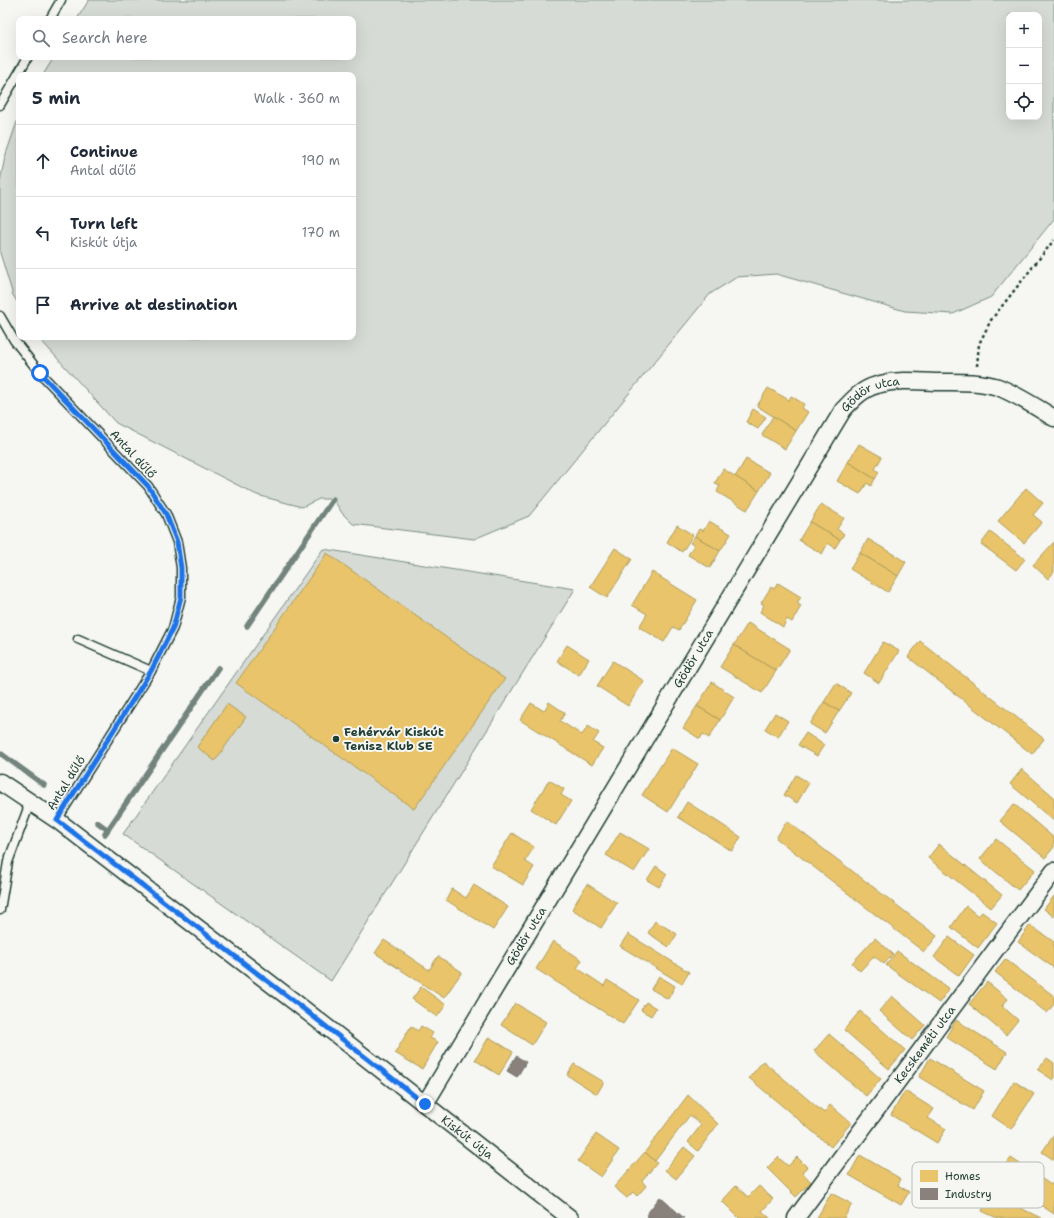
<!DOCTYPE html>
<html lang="en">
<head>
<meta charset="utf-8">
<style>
  :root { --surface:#fff; --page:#f2f2f3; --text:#1f2937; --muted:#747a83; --line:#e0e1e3 }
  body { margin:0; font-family:"Shantell Sans",sans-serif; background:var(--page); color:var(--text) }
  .controls { position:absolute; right:12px; top:12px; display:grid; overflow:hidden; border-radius:8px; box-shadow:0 4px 16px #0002 }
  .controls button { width:36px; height:36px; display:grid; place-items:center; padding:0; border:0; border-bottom:1px solid var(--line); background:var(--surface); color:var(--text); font:20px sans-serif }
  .stop { position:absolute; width:12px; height:12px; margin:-9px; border:3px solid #1a73e8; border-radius:50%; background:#fff }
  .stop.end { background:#1a73e8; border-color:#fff; box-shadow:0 1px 4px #0008 }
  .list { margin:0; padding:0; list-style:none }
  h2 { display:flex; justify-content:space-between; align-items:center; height:52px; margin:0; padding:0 16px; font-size:17px }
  h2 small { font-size:13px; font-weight:400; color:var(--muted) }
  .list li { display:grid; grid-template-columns:26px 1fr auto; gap:12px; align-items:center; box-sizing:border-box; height:72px; padding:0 16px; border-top:1px solid var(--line) }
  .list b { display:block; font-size:15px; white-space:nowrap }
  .list p { margin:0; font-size:13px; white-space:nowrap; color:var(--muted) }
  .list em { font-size:13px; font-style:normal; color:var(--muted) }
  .icon { flex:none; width:22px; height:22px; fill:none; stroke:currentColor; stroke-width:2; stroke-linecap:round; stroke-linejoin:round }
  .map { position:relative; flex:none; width:1054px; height:1218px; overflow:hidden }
  .search { position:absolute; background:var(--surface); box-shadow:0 4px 16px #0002; left:16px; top:16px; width:340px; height:44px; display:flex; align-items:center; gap:10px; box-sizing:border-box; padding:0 14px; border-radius:8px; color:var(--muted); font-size:15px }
  .panel { position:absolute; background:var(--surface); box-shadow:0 4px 16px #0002; left:16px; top:72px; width:340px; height:268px; border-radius:8px }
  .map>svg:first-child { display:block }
  .green { fill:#d6dbd6; stroke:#7a8c85; fill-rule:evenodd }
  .homes { fill:#e9c46a; stroke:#ac9c5a }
  .industry { fill:#8a817c; stroke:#6a6d66 }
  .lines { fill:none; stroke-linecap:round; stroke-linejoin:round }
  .stream { stroke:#72847d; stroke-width:5.5 }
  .service-casing { stroke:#1f3d34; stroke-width:11 }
  .minor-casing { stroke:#1f3d34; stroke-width:19 }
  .path { stroke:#1f3d34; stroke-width:2.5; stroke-dasharray:3 3; stroke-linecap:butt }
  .service { stroke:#f6f6f2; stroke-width:8 }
  .minor { stroke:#f6f6f2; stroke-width:16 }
  .route { stroke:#1a73e8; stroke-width:5 }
  .poi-dot { fill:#1f3d34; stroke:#f6f6f2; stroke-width:1.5 }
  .labels { text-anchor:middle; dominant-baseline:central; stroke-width:4; stroke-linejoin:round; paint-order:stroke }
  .street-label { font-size:12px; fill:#1f3d34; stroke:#f6f6f2 }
  .poi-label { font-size:12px; font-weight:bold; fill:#1f3d34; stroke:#f6f6f2; text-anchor:start }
  .key { fill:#f6f6f2; stroke:#b6beb9; stroke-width:1 }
  .key-label { font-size:11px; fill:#1f3d34 }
</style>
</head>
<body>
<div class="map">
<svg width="1054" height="1218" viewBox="0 0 1054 1218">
  <rect width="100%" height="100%" fill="#f6f6f2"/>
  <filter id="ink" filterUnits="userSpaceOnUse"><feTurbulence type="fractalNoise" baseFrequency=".025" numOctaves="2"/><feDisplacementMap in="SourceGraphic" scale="8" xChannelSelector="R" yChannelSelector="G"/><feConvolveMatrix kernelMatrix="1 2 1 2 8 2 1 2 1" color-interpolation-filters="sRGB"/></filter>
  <g filter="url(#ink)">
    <g class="green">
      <path d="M89 0H1054V219L991 297 953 314 905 311 776 274 737 277 710 294 529 516 474 539 353 524 342 513 333 499H319L302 507 257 495 116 423 38 337H353V75H43L54 57H353V19H77ZM1009 15H1039V117H1009Z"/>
      <path d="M19 116V305L13 295 0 253V182L5 157Z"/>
      <path d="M323 549 575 589 331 981 123 834Z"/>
    </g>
    <g class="homes">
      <path d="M768 388 789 400 791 396 804 404 802 408 808 412 796 431 757 406Z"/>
      <path d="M753 409 766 417 758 429 746 422Z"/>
      <path d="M773 416 796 431 785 449 762 435Z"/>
      <path d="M859 444 882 457 875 469 879 472 875 479 848 462Z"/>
      <path d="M746 459 770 473 759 491 735 477Z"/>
      <path d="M848 462 875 479 871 486 867 483 860 494 837 481Z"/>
      <path d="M723 469 759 491 747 510 717 492 720 485 715 483Z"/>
      <path d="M1026 488 1043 503 1033 515 1042 522 1024 543 998 521Z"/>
      <path d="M821 504 844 518 837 529 844 534 840 540 810 522Z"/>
      <path d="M709 521 731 534 720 551 695 536 699 529 703 531Z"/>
      <path d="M810 522 840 540 835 548 828 543 822 554 799 540Z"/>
      <path d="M677 525 693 535 682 552 667 542Z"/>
      <path d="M990 532 1025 559 1016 570 981 544Z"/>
      <path d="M695 536 720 551 710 568 688 555 694 545 690 543Z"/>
      <path d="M868 539 906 562 898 576 860 553Z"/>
      <path d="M1054 542V572L1048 579 1033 565Z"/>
      <path d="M615 548 632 559 607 598 590 587Z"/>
      <path d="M327 553 505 679 414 809 236 683Z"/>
      <path d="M860 553 898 576 888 592 850 569Z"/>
      <path d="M652 572 697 600 679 630 673 627 664 642 639 627 647 614 632 605Z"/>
      <path d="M778 583 801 597 797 603 801 606 792 622 787 619 783 627 760 612 764 605 761 603 771 587 774 589Z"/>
      <path d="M748 623 790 649 776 671 734 645Z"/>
      <path d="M920 641 1044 739 1032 754 908 657Z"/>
      <path d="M883 642 899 651 879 683 864 673Z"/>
      <path d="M567 645 589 659 579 675 557 661Z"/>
      <path d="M734 645 776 671 762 693 720 667Z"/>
      <path d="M613 661 644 681 628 706 597 686Z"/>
      <path d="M712 682 734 697 720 720 697 706Z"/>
      <path d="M836 683 851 693 839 711 824 702Z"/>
      <path d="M549 702 565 713 560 721 582 735 588 726 599 733 593 742 603 748 592 765 520 720 531 703 544 711Z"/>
      <path d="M824 702 839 711 825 733 810 724Z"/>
      <path d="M227 704 246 717 215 761 197 747Z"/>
      <path d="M697 706 720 720 709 738 703 734 700 739 683 728Z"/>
      <path d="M775 713 788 721 778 737 765 729Z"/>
      <path d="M806 733 824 745 817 756 798 745Z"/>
      <path d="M672 748 698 764 668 812 642 795Z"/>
      <path d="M1022 769 1054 797V821L1010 784Z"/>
      <path d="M796 775 809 783 797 803 784 795Z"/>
      <path d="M549 780 564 789 561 795 571 801 556 825 531 809Z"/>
      <path d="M687 802 741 837 732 851 678 817Z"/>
      <path d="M1014 804 1054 838V847L1045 858 1000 821Z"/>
      <path d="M787 821 937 936 924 952 776 838Z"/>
      <path d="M620 832 649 849 634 872 606 855Z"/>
      <path d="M512 833 534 847 525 861 534 867 523 885 491 866Z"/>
      <path d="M996 839 1035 870 1018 890 980 859Z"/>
      <path d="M939 844 1002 895 991 908 928 858Z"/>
      <path d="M656 866 667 874 659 887 647 880Z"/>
      <path d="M587 884 617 903 601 928 572 909Z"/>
      <path d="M474 885 508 907 493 930 446 900 452 889 466 898Z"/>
      <path d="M1054 896V917L1044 909Z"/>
      <path d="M966 906 978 916 982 912 997 923 978 948 951 927Z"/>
      <path d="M655 921 677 934 669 947 648 933Z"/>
      <path d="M1030 925 1054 942V968L1018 942Z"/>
      <path d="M628 934 689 972 682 984 620 946Z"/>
      <path d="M949 937 974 955 959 976 934 957Z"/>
      <path d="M875 938 893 954 884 964 874 956 860 971 852 963Z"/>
      <path d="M384 940 429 970 438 956 462 972 444 998 375 953Z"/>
      <path d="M553 941 582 960 577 968 604 986 607 980 639 1000 623 1024 536 969Z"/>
      <path d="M897 951 949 989 939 1003 886 965Z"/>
      <path d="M1005 959 1054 996V1004L1047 1013 995 972Z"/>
      <path d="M659 976 675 986 668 999 651 989Z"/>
      <path d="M987 982 1008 999 1002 1006 1018 1020 1006 1035 969 1004Z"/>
      <path d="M421 987 446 1005 437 1017 412 999Z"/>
      <path d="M892 996 925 1025 912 1040 879 1011Z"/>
      <path d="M646 1002 656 1008 651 1016 641 1010Z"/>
      <path d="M515 1003 546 1022 532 1045 501 1025Z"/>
      <path d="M860 1011 905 1050 889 1069 844 1030Z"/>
      <path d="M956 1020 1007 1052 997 1069 946 1037Z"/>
      <path d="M411 1026 418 1031 421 1026 433 1033 430 1038 438 1042 422 1069 395 1053Z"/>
      <path d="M829 1034 881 1079 866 1096 814 1051Z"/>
      <path d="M489 1037 513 1052 499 1075 475 1060Z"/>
      <path d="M930 1058 984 1091 973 1110 919 1077Z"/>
      <path d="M1047 1058 1054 1063V1079L1053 1080 1038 1070Z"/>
      <path d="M763 1061 824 1113 830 1105 851 1123 831 1147 749 1078Z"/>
      <path d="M574 1064 604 1082 597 1094 567 1075Z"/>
      <path d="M1014 1081 1034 1094 1011 1129 992 1116Z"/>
      <path d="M905 1091 934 1109 928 1118 946 1129 937 1143 891 1115Z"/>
      <path d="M688 1095 718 1124 698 1151 688 1142 701 1125 690 1115 655 1161 645 1152Z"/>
      <path d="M596 1134 619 1150 601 1177 578 1161Z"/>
      <path d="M1054 1135V1160L1042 1152Z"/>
      <path d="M684 1147 695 1156 676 1179 665 1170Z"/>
      <path d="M645 1152 657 1163 642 1181 646 1186 637 1196 633 1192 627 1198 614 1187Z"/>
      <path d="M860 1155 901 1179 898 1185 909 1192 901 1205 849 1175Z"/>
      <path d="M778 1157 788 1166 797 1157 807 1167 802 1172 811 1182 796 1197 767 1168Z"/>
      <path d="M1011 1158 1051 1185 1054 1181V1214L998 1176Z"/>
      <path d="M994 1185 1010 1193 1006 1201 1041 1218H997L982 1211Z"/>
      <path d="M736 1186 748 1197 759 1186 773 1199 762 1211 770 1218H739L722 1201Z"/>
      <path d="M831 1193 852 1204 844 1218H817Z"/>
    </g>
    <g class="industry">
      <path d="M516 1056 526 1062 517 1077 507 1071Z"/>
      <path d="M660 1197 684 1218H649L646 1215Z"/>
    </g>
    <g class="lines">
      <g class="stream">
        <path d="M247 626 333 499"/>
        <path d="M0 753 44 785"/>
        <path d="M97 822 108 830"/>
        <path d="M105 834 218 668"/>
      </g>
      <g class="service-casing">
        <g id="service">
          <path d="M50 19 61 0"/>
          <path d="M0 105 28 57"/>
          <path d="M0 316 14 340 40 373 148 486 166 514 177 542 181 568V597L173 628 151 671 57 820"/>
          <path d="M78 639 151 671"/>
          <path d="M0 910 8 862 30 803"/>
        </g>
      </g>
      <g class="minor-casing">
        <g id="minor">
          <path id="s1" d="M0 782 57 820 296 1003 570 1218"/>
          <path id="s2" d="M425 1104 843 410C853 399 862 389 877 385 896 379 917 381 937 382 957 382 979 381 998 387 1018 395 1036 407 1054 418"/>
          <path id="s3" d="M796 1218 1054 871"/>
        </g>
      </g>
      <path class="path" d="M977 366 979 344 991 320 1054 240"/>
      <use href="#service" class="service"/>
      <use href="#minor" class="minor"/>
    </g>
  </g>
  <g class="lines" filter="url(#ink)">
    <path class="route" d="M40 373 148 486 166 514 177 542 181 568V597L173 628 151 671 57 820 296 1003 425 1104"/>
  </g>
  <circle class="poi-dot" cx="336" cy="739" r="4"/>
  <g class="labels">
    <g class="street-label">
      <text stroke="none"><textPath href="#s2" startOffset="843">Gödör utca</textPath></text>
      <text transform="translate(133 454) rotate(47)">Antal dűlő</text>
      <text stroke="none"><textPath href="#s2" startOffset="520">Gödör utca</textPath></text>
      <text transform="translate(66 783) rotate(-58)">Antal dűlő</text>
      <text stroke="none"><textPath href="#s2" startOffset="196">Gödör utca</textPath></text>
      <text stroke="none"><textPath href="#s3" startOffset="216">Kecskeméti utca</textPath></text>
      <text stroke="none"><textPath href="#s1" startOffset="587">Kiskút útja</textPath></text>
    </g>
    <g class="poi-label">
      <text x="344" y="732">Fehérvár Kiskút<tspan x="344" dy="14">Tenisz Klub SE</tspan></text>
    </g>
  </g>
  <rect x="912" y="1162" width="132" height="46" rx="6" class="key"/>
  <rect x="920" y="1170" width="18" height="12" fill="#e9c46a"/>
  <rect x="920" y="1188" width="18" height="12" fill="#8a817c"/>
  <g class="key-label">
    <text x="945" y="1180">Homes</text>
    <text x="945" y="1198">Industry</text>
  </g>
</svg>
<div class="controls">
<button>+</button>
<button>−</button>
<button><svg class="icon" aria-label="locate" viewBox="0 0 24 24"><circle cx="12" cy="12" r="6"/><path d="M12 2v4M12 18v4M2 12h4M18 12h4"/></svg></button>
</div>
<div class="stop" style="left:40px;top:373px"></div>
<div class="stop end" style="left:425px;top:1104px"></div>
<div class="search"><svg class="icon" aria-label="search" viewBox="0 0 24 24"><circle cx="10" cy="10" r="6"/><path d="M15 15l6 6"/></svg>Search here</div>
<section class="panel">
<h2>5 min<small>Walk · 360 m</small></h2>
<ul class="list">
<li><svg class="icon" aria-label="ahead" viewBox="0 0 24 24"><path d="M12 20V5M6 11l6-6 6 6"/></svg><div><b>Continue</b><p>Antal dűlő</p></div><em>190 m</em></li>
<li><svg class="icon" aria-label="left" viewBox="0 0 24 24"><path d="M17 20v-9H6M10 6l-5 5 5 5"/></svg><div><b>Turn left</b><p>Kiskút útja</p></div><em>170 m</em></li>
<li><svg class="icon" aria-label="arrive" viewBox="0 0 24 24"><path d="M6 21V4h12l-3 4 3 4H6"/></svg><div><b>Arrive at destination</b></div></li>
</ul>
</section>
</div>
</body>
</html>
